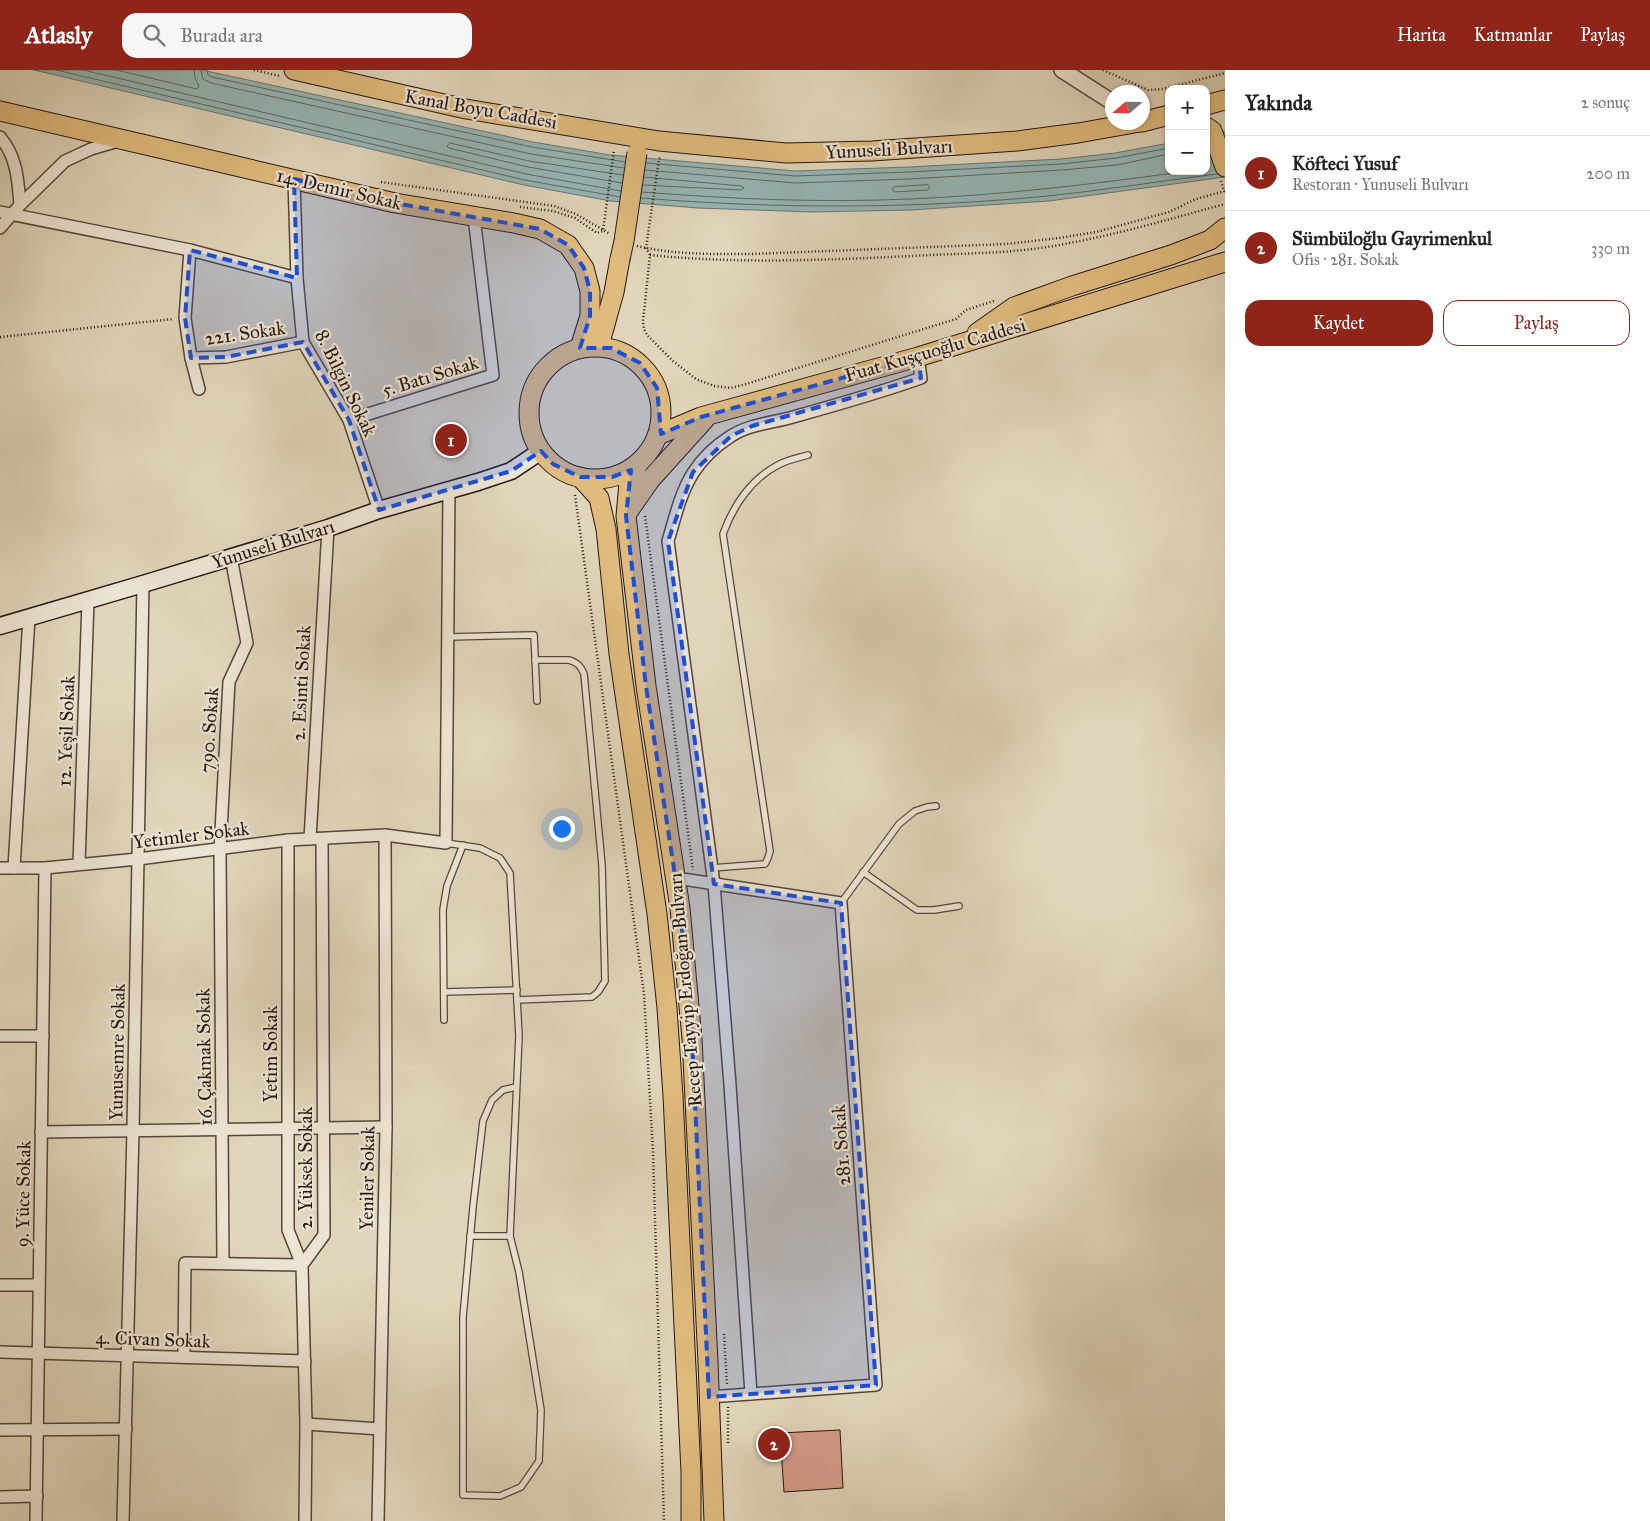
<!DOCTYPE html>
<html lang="tr">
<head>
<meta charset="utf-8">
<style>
  :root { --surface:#fff; --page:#f6f6f6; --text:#222; --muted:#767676; --line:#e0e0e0; --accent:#8f2418 }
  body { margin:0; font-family:"IM FELL Great Primer",serif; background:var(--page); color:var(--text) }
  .controls { position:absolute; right:15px; top:15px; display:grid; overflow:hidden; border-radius:10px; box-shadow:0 1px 4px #0004 }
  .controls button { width:45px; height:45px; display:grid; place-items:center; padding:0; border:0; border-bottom:1px solid var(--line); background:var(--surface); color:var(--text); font:25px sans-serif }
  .compass { position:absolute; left:1105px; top:15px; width:45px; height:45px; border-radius:50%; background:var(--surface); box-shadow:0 1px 4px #0004; rotate:250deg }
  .you { position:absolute; left:561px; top:758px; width:18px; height:18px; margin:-12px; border:4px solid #fff; border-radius:50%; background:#1a73e8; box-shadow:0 0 0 8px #1a73e833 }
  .badge { display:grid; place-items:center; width:32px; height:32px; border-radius:50%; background:var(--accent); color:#fff; font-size:16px; font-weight:700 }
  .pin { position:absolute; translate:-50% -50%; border:2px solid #fff; box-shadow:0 1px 5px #0006 }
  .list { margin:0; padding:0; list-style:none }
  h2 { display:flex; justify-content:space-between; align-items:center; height:65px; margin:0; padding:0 20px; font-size:21px }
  h2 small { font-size:16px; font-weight:400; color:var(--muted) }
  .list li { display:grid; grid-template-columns:32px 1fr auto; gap:15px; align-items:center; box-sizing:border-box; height:75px; padding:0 20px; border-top:1px solid var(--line) }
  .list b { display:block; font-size:19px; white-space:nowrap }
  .list p { margin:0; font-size:16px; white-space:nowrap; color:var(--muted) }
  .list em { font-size:16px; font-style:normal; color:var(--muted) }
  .actions { display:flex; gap:10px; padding:15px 20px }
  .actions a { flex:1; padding:11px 0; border:1px solid var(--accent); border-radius:15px; text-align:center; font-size:18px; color:var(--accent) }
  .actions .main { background:var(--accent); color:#fff }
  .icon { flex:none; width:28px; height:28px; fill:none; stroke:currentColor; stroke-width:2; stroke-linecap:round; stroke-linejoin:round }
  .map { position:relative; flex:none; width:1225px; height:1451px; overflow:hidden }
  header { display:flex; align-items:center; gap:30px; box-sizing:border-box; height:70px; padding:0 25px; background:var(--accent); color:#fff }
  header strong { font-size:24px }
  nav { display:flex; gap:28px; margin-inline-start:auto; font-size:18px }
  .search { width:350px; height:45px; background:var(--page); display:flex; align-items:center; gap:12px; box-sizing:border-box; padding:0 18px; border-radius:15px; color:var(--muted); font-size:19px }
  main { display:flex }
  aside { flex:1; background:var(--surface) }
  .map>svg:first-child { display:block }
  .water { fill:#96b7b7; stroke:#697774 }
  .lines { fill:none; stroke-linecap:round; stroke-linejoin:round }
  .shore { stroke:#5e6664; stroke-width:1 }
  .building { fill:#d69d8b; stroke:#261610 }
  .service-casing { stroke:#55463b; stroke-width:8 }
  .minor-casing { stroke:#55463b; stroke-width:14 }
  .tertiary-casing { stroke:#55463b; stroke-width:18 }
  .secondary-casing { stroke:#261610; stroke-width:19 }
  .primary-casing { stroke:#261610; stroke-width:21 }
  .path { stroke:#261610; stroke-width:2.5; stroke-dasharray:1 2.5; stroke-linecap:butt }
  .service { stroke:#ece4d3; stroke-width:5.5 }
  .minor { stroke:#ece4d3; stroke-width:11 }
  .tertiary { stroke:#ece4d3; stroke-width:15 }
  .secondary { stroke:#ece4d3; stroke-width:16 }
  .primary { stroke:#e0bb7e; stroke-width:19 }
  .primary-bridge-casing { stroke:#261610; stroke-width:21; stroke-linecap:butt }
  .primary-bridge { stroke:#e0bb7e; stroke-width:19 }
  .marked { fill:#1d4ed8; fill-opacity:0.2; stroke:#1d4ed8; stroke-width:4; stroke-dasharray:10 6; stroke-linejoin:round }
  .labels { text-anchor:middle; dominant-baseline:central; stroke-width:4.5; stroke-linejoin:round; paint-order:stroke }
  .street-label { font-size:19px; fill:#261610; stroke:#ece4d3 }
</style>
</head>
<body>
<header>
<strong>Atlasly</strong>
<div class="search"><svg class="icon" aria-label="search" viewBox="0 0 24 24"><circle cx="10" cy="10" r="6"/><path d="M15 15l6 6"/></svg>Burada ara</div>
<nav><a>Harita</a><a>Katmanlar</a><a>Paylaş</a></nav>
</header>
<main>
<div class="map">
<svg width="1225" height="1451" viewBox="0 0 1225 1451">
  <rect width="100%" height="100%" fill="#e1d6bb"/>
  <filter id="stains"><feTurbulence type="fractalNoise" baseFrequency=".004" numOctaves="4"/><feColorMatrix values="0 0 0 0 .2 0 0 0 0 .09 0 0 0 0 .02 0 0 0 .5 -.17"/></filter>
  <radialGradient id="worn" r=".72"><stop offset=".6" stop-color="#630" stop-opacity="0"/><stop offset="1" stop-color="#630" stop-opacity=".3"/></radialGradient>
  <path class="water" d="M34 0H202L533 72 610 85 795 101 909 97 1061 89 1115 83 1169 73V101H1206V66L1225 61V107L1049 131 910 140 812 142 698 138 611 131 524 115Z"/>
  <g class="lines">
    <g class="shore">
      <path d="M56 0 525 110 620 127"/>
      <path d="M83 0 526 104 621 121"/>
      <path d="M116 0 197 19 199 16 195 8 194 0"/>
      <path d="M201 0 203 9 211 13 531 84 624 98"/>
      <path d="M207 0 208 5 212 7 532 77 625 92"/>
      <path d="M646 93 795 106 909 102 1061 94 1116 88 1169 78"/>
      <path d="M645 100 795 113 909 109 1062 100 1117 95 1169 84"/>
      <path d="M622 113 528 97 449 78 447 76 450 73 529 91 623 105"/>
      <path d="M643 115 741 120 744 118 741 116 644 107"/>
      <path d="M928 115 930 118 928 120 894 122 892 120 894 117Z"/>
      <path d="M642 122C731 129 821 133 910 129 1003 125 1095 114 1188 101"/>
      <path d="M641 128C777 139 913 139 1048 126 1105 120 1161 111 1217 104"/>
    </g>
  </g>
  <path class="building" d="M840 1360 843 1418 784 1422 780 1363Z"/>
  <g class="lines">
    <g class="service-casing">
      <g id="service">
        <path d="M448 567 534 565 537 631"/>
        <path d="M446 773 480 778 500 788 510 803 519 966 510 1166 519 1202 541 1340 539 1391 521 1417 500 1426 463 1425V1247L473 1137 483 1051 492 1030 503 1020 516 1017"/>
        <path d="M712 798 765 794 768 788 770 781 723 464C733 436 751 409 778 395 787 390 798 388 808 385"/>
        <path d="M863 802 917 840H934L959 836"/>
        <path d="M841 833 899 754 915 741 927 737 936 736"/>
        <path d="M444 922 517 920"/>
        <path d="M517 930 592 927 598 922 605 911 602 795 584 604C581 596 577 592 569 590H535"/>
        <path d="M444 950 443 840 447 816 463 775"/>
        <path d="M470 1166H510"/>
      </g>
    </g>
    <g class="minor-casing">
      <g id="minor">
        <path d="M0 67C17 87 18 110 20 135"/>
        <path d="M294 109 297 208 303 272 349 350 379 440"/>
        <path d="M0 142 190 180 297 208"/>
        <path d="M0 158 20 135 65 91 91 79 118 71"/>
        <path d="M190 180 185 248 191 288 199 319"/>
        <path d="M191 288 226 287 303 272"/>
        <path d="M349 350 493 305 474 147"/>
        <path d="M310 769 328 458"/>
        <path d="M79 794 88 530"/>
        <path d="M0 798H45L138 789 288 770 385 765 446 773 449 420"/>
        <path d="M14 798 29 547"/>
        <path d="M676 808 841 833 876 1315 709 1327"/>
        <path d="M0 966H43"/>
        <path d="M41 1062 386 1057"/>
        <path d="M223 1193 220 780 229 612 247 573 231 487"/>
        <path d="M0 1215H39"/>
        <path d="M0 1282 305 1291"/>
        <path d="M184 1287 185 1193 302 1195 288 1160V770"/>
        <path d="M751 1324 730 1015 714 814 668 471C675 448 680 424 693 403 702 389 717 375 731 366 750 354 772 353 793 347 836 335 879 323 921 308L918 287"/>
        <path d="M306 1354 380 1359"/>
        <path d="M0 1360 126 1359"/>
        <path d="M0 1427 37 1426"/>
        <path d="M36 1451 45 798"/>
        <path d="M123 1451 133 1061 143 514"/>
        <path d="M305 1451 306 1354 302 1195 324 1165 322 769"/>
        <path d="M378 1451 386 1057 385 765"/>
      </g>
    </g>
    <g class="tertiary-casing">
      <path id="tertiary" d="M1062 0 1112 32"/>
    </g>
    <g class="secondary-casing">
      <path id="secondary" d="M0 556 143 514 328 458 379 440 478 412 511 401 541 381"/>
    </g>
    <g class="primary-casing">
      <g id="primary">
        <path d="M294 0 466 39 659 71 786 83 872 81 1017 71 1078 63 1140 52"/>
        <path d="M1206 35 1225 30"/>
        <path d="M0 41 395 133 514 153 540 159 568 175 584 198 590 221V246L580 278"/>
        <path d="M1142 52 1169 45"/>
        <path d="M1206 57 1212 61 1225 97"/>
        <path d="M977 263 1014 237 1072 216 1171 185 1210 170 1225 158"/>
        <path d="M599 276 614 222 620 189"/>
        <circle cx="595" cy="343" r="66"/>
        <path d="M658 365 701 347 918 287 1225 192"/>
        <path d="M638 394 629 413 626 446 646 616 680 838 692 969 708 1292 714 1451"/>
        <path d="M580 407 599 428 606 459 619 584 657 844 667 938 673 1026 691 1402V1451"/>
        <path d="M627 443 650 410 705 349"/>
      </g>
    </g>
    <g class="path">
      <path d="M254 0 280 6"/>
      <path d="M1103 0 1148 20 1163 19 1225 3"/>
      <path d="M660 88 659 89 646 178 650 185 643 251 644 259 647 265 673 291 696 309 714 316 731 318 746 314 956 249 966 240 994 231"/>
      <path d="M1221 111 1225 124"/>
      <path d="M381 112 554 136 576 144 610 164"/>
      <path d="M520 137 553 141 575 148 597 163 603 161 614 80"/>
      <path d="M637 176C675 185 714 184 752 184L1006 174 1059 168 1096 162 1169 142 1196 129 1225 121"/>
      <path d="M650 185C738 194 824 190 912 186 961 183 1011 184 1059 175 1116 165 1170 149 1225 134"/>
      <path d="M0 267 174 249"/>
      <path d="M575 425 644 924 653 1082 664 1451"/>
      <path d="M645 446 693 800"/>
      <path d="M724 1264 727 1314"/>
      <path d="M728 1337V1374"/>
    </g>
    <use href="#service" class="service"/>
    <use href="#minor" class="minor"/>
    <use href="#tertiary" class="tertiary"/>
    <use href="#secondary" class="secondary"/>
    <use href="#primary" class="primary"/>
    <g class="primary-bridge-casing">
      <path id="primary-bridge" d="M620 189 624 171 637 83"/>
    </g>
    <use href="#primary-bridge" class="primary-bridge"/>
  </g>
  <path class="marked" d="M294 109 395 133 540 159 568 175 584 198 590 221V246L580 278H611L640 293 657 318 661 364 701 347 918 287 921 308 752 356 731 366 693 402 668 471 714 814 841 833 876 1315 709 1327 692 969 680 838 646 616 626 446 631 400 612 407H580L553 394 541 381 511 401 379 440 349 350 303 272 226 287 191 288 185 248 190 180 297 208Z"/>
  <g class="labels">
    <g class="street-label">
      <text transform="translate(481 39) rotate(10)">Kanal Boyu Caddesi</text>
      <text transform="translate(889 79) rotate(-3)">Yunuseli Bulvarı</text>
      <text transform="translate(339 119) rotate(13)">14. Demir Sokak</text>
      <text transform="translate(245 263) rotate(-8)">221. Sokak</text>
      <text transform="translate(935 280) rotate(-16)">Fuat Kuşçuoğlu Caddesi</text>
      <text transform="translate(430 306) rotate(-17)">5. Batı Sokak</text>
      <text transform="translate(346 313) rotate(64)">8. Bilgin Sokak</text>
      <text transform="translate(273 474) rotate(-17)">Yunuseli Bulvarı</text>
      <text transform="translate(301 613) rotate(-87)">2. Esinti Sokak</text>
      <text transform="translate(209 660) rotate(-86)">790. Sokak</text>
      <text transform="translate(66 661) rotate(-88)">12. Yeşil Sokak</text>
      <text transform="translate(191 765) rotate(-7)">Yetimler Sokak</text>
      <text transform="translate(685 920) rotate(-95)">Recep Tayyip Erdoğan Bulvarı</text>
      <text transform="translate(117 982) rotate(-89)">Yunusemre Sokak</text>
      <text transform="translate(270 984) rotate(-90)">Yetim Sokak</text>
      <text transform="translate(204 987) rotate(-91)">16. Çakmak Sokak</text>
      <text transform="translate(841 1075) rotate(-94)">281. Sokak</text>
      <text transform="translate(305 1098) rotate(-90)">2. Yüksek Sokak</text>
      <text transform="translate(367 1108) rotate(-89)">Yeniler Sokak</text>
      <text transform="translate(23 1124) rotate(-89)">9. Yüce Sokak</text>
      <text transform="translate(153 1269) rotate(2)">4. Civan Sokak</text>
    </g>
  </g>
  <rect width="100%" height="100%" filter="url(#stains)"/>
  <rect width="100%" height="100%" fill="url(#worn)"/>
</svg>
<div class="controls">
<button>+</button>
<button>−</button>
</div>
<svg class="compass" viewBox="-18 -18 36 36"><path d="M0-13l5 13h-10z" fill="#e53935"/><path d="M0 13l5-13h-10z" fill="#767676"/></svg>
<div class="you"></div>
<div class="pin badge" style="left:451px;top:370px">1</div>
<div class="pin badge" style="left:774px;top:1374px">2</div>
</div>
<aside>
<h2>Yakında<small>2 sonuç</small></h2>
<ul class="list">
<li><span class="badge">1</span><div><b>Köfteci Yusuf</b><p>Restoran · Yunuseli Bulvarı</p></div><em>200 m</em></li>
<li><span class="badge">2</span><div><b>Sümbüloğlu Gayrimenkul</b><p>Ofis · 281. Sokak</p></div><em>330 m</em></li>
</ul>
<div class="actions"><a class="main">Kaydet</a><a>Paylaş</a></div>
</aside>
</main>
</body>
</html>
